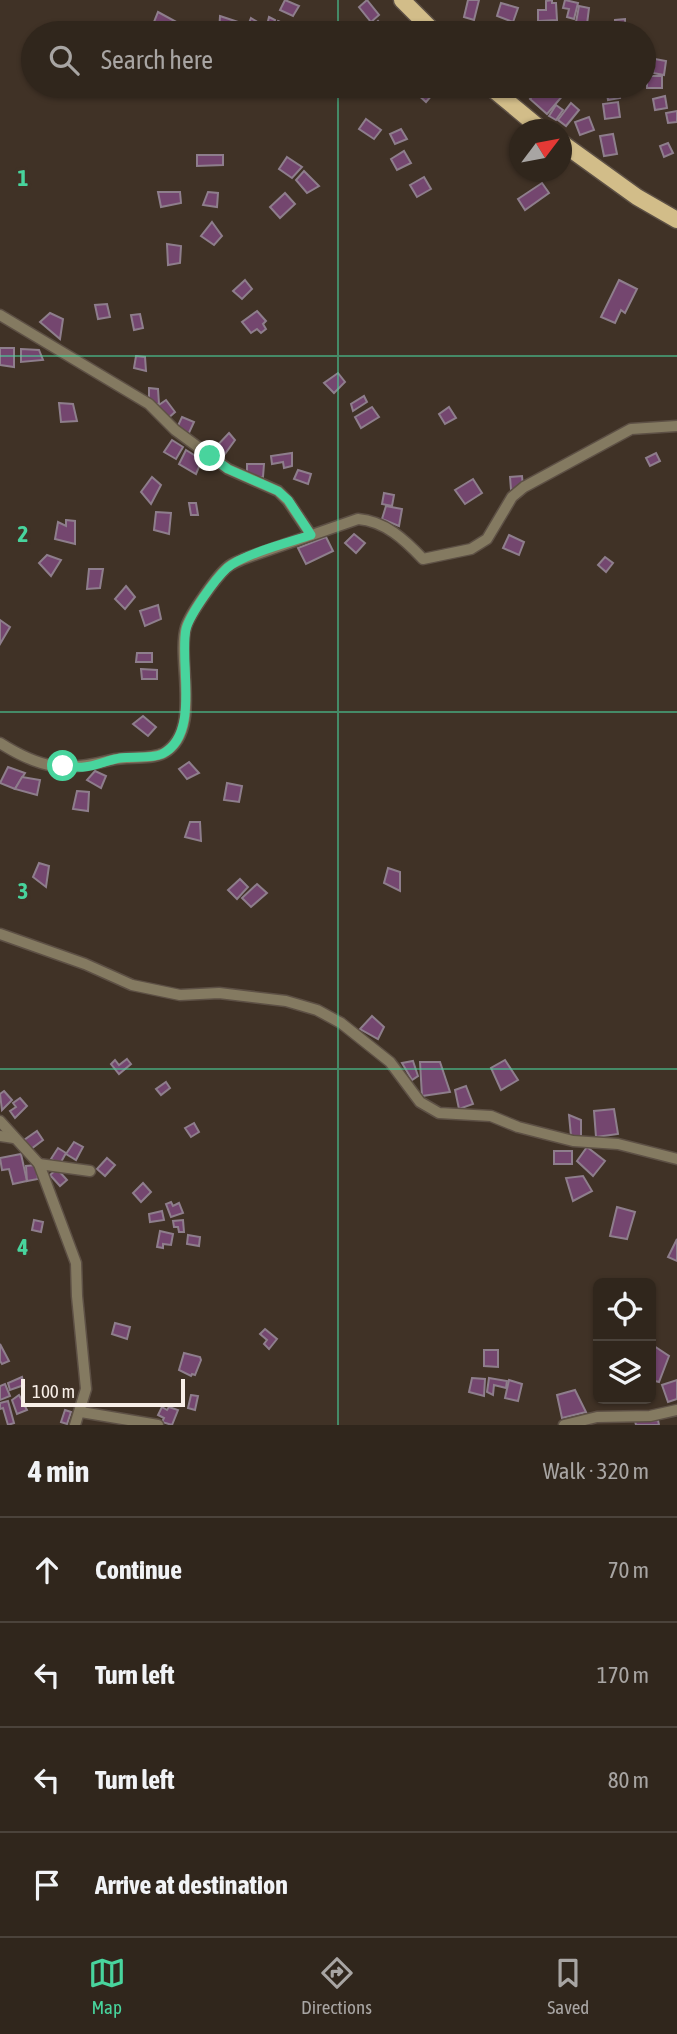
<!DOCTYPE html>
<html lang="en">
<head>
<meta charset="utf-8">
<style>
  :root { --surface:#30261c; --page:#382e25; --text:#f1f3f6; --muted:#a8a5a3; --line:#4b433b; --accent:#48d49d }
  body { margin:0; font-family:"Asap Condensed",sans-serif; background:var(--page); color:var(--text) }
  .controls { position:absolute; right:21px; bottom:21px; display:grid; overflow:hidden; border-radius:10px; box-shadow:0 2px 5px #0004 }
  .controls button { width:63px; height:63px; display:grid; place-items:center; padding:0; border:0; border-bottom:2px solid var(--line); background:var(--surface); color:var(--text); font:35px sans-serif }
  .compass { position:absolute; left:509px; top:119px; width:63px; height:63px; border-radius:50%; background:var(--surface); box-shadow:0 2px 5px #0004; rotate:58deg }
  .scale { position:absolute; left:21px; bottom:18px; width:164px; box-sizing:border-box; padding-left:7px; border:4px solid #f8efe8; border-top:0; font-size:19px; line-height:24px; white-space:nowrap; color:#f8efe8; -webkit-text-stroke:5px #403226; paint-order:stroke }
  .stop { position:absolute; width:21px; height:21px; margin:-16px; border:5px solid #48d49d; border-radius:50%; background:#fff }
  .stop.end { background:#48d49d; border-color:#fff; box-shadow:0 2px 7px #0008 }
  .list { margin:0; padding:0; list-style:none }
  h2 { display:flex; justify-content:space-between; align-items:center; height:91px; margin:0; padding:0 28px; font-size:30px }
  h2 small { font-size:23px; font-weight:400; color:var(--muted) }
  .list li { display:grid; grid-template-columns:46px 1fr auto; gap:21px; align-items:center; box-sizing:border-box; height:105px; padding:0 28px; border-top:2px solid var(--line) }
  .list b { display:block; font-size:26px; white-space:nowrap }
  .list em { font-size:23px; font-style:normal; color:var(--muted) }
  .icon { flex:none; width:38px; height:38px; fill:none; stroke:currentColor; stroke-width:2; stroke-linecap:round; stroke-linejoin:round }
  .map { position:relative; flex:none; width:677px; height:1425px; overflow:hidden }
  .search { position:absolute; background:var(--surface); box-shadow:0 2px 5px #0004; left:21px; right:21px; top:21px; height:77px; display:flex; align-items:center; gap:18px; box-sizing:border-box; padding:0 24px; border-radius:38px; color:var(--muted); font-size:26px }
  .sheet { height:511px; background:var(--surface) }
  nav { display:flex; justify-content:space-around; align-items:center; box-sizing:border-box; height:98px; border-top:2px solid var(--line); background:var(--surface); font-size:19px; color:var(--muted) }
  nav a { display:grid; justify-items:center; gap:4px }
  nav .on { color:var(--accent) }
  .map>svg:first-child { display:block }
  .building { fill:#74466f; stroke:#8e7e8c; stroke-width:2 }
  .lines { fill:none; stroke-linecap:round; stroke-linejoin:round }
  .minor-casing { stroke:#5d5045; stroke-width:13 }
  .primary-casing { stroke:#5d5045; stroke-width:19 }
  .minor { stroke:#847a61; stroke-width:10 }
  .primary { stroke:#d2bd89; stroke-width:16 }
  .route { stroke:#48d49d; stroke-width:9 }
  .grid { fill:none; stroke:#48d49d; stroke-width:2; stroke-opacity:0.55 }
  .grid-label { font-size:23px; text-anchor:middle; font-weight:bold; fill:#48d49d; stroke:#403226; stroke-width:7; stroke-linejoin:round; paint-order:stroke }
</style>
</head>
<body>
<div class="map">
<svg width="677" height="1425" viewBox="0 0 677 1425">
  <rect width="100%" height="100%" fill="#403226"/>
  <g class="building">
    <path d="M285 0 299 6 293 16 280 10Z"/>
    <path d="M367 0 379 15 371 22 359 7Z"/>
    <path d="M468 0H479L474 20 464 17Z"/>
    <path d="M552 0V3H556L557 20 538 21V10H546V1Z"/>
    <path d="M565 0 578 3 574 19 567 17 569 9 563 8Z"/>
    <path d="M501 3 518 8 513 22 497 16Z"/>
    <path d="M579 6 589 8 587 24 576 22Z"/>
    <path d="M158 12 182 25 180 33H167L152 27Z"/>
    <path d="M220 16 244 24 242 33H219Z"/>
    <path d="M269 17 275 20 272 33H265Z"/>
    <path d="M251 18 264 26 261 33H245Z"/>
    <path d="M625 19V33H615V20Z"/>
    <path d="M278 21 295 29 294 33H272Z"/>
    <path d="M378 21 389 33H367L366 32Z"/>
    <path d="M655 59 666 61 664 75 653 73Z"/>
    <rect x="647" y="76" width="15" height="12"/>
    <path d="M422 86 432 95 426 102 416 93Z"/>
    <path d="M541 86H546L553 92 557 87 565 93 547 114 530 99Z"/>
    <path d="M619 92 620 98 608 100 607 94Z"/>
    <path d="M665 96 667 108 655 110 653 99Z"/>
    <path d="M618 102 620 117 605 119 603 104Z"/>
    <path d="M571 103 579 110 566 126 558 120Z"/>
    <path d="M556 105 563 110 556 120 549 116Z"/>
    <path d="M677 111V122L668 123 666 113Z"/>
    <path d="M589 117 594 130 580 135 575 122Z"/>
    <path d="M366 119 381 130 374 139 359 129Z"/>
    <path d="M401 129 407 139 395 144 390 134Z"/>
    <path d="M613 134 617 154 604 156 600 136Z"/>
    <path d="M668 143 673 153 664 157 660 146Z"/>
    <path d="M404 151 411 163 397 170 391 159Z"/>
    <path d="M197 155H223V165L197 166Z"/>
    <path d="M287 157 302 167 292 178 279 169Z"/>
    <path d="M304 171 319 186 307 193 296 180Z"/>
    <path d="M424 177 431 189 417 197 410 185Z"/>
    <path d="M542 183 549 193 525 210 518 199Z"/>
    <path d="M158 192H180L181 203 161 207Z"/>
    <path d="M208 192 218 193 217 207 203 205Z"/>
    <path d="M285 193 295 204 280 218 270 207Z"/>
    <path d="M212 222 222 236 214 245 201 236Z"/>
    <path d="M167 244 181 246 180 263 168 265Z"/>
    <path d="M245 280 252 289 242 299 233 291Z"/>
    <path d="M619 280 637 289 625 313 621 310 615 323 601 317Z"/>
    <path d="M107 304 110 317 98 319 95 305Z"/>
    <path d="M257 311 266 321 263 324 266 329 261 333 257 329 251 333 242 322Z"/>
    <path d="M50 313 63 319 60 339 40 322Z"/>
    <path d="M140 314 143 328 134 330 131 315Z"/>
    <path d="M0 348H14V367L0 365Z"/>
    <path d="M21 349 39 350 43 360 21 362Z"/>
    <path d="M136 356 145 357 146 371 134 368Z"/>
    <path d="M338 373 345 382 334 393 324 383Z"/>
    <path d="M149 388 158 389 159 404H149Z"/>
    <path d="M364 396 367 402 353 411 351 404Z"/>
    <path d="M166 400 175 412 166 420 156 407Z"/>
    <path d="M59 403 73 404 77 421 61 422Z"/>
    <path d="M372 407 379 417 361 428 355 417Z"/>
    <path d="M449 407 456 418 445 424 439 414Z"/>
    <path d="M182 417 194 422 188 435 176 430Z"/>
    <path d="M229 433 235 440 222 458 212 451Z"/>
    <path d="M172 440 183 447 176 459 164 452Z"/>
    <path d="M186 450 202 460 196 474 179 464Z"/>
    <path d="M292 453V466L284 468 283 462 272 464 271 456Z"/>
    <path d="M656 453 660 461 650 466 646 458Z"/>
    <path d="M247 464H264L263 477H247Z"/>
    <path d="M298 470 311 474 308 484 294 479Z"/>
    <path d="M522 476 523 486 511 490 510 477Z"/>
    <path d="M152 477 161 485 151 504 141 492Z"/>
    <path d="M473 479 482 493 465 504 455 490Z"/>
    <path d="M384 493 394 495 392 506 382 504Z"/>
    <path d="M189 503H196L198 515H191Z"/>
    <path d="M386 506 402 509 399 526 382 519Z"/>
    <path d="M156 512 171 513 169 534 154 530Z"/>
    <path d="M66 520 75 521V544L55 539 58 522 66 526Z"/>
    <path d="M354 534 365 543 356 553 345 543Z"/>
    <path d="M509 535 524 542 519 555 503 548Z"/>
    <path d="M326 537 333 551 306 564 298 548Z"/>
    <path d="M47 555 61 560 51 576 39 563Z"/>
    <path d="M605 557 613 563 606 572 598 565Z"/>
    <path d="M89 569H103L100 588 87 589Z"/>
    <path d="M126 586 135 597 125 609 115 599Z"/>
    <path d="M158 605 161 619 145 626 140 611Z"/>
    <path d="M0 620 10 627 0 644Z"/>
    <path d="M137 653H152V662H136Z"/>
    <path d="M141 669 157 670V679H142Z"/>
    <path d="M143 716 156 727 148 736 133 724Z"/>
    <path d="M189 762 199 773 187 779 179 769Z"/>
    <path d="M8 767 25 773 15 789 0 783Z"/>
    <path d="M95 771 106 776 101 788 87 780Z"/>
    <path d="M22 777 40 780 37 795 15 789Z"/>
    <path d="M227 783 242 786 239 802 224 800Z"/>
    <path d="M77 791 89 792 88 811 73 809Z"/>
    <path d="M190 822H200L201 841 185 837Z"/>
    <path d="M39 863 49 866 46 887 33 877Z"/>
    <path d="M388 868 400 872V891L384 883Z"/>
    <path d="M240 879 248 887 237 899 228 890Z"/>
    <path d="M257 884 267 893 251 907 242 898Z"/>
    <path d="M372 1016 384 1027 378 1039 360 1029Z"/>
    <path d="M127 1059 131 1064 119 1074 111 1064 115 1060 119 1065Z"/>
    <path d="M505 1060 518 1080 501 1090 491 1068Z"/>
    <path d="M413 1061 418 1076 412 1080 402 1063Z"/>
    <path d="M420 1062H440L450 1092 422 1096Z"/>
    <path d="M166 1082 170 1088 161 1095 156 1089Z"/>
    <path d="M466 1086 473 1104 459 1109 455 1090Z"/>
    <path d="M4 1091 12 1100 2 1110 0 1094Z"/>
    <path d="M20 1098 27 1106 15 1118 10 1111 16 1107 13 1103Z"/>
    <path d="M614 1109 618 1134 596 1137 594 1111Z"/>
    <path d="M569 1115 581 1120V1141L571 1136Z"/>
    <path d="M194 1123 199 1132 191 1137 185 1128Z"/>
    <path d="M37 1131 43 1140 31 1149 24 1140Z"/>
    <path d="M74 1142 83 1147 76 1160 66 1154Z"/>
    <path d="M587 1147 605 1161 593 1176 577 1161Z"/>
    <path d="M58 1148 66 1153 60 1164 51 1159Z"/>
    <rect x="554" y="1151" width="18" height="13"/>
    <path d="M21 1154 27 1181 13 1184 9 1169 2 1170 0 1158Z"/>
    <path d="M107 1158 115 1165 105 1176 97 1169Z"/>
    <path d="M36 1165 38 1179 27 1181 26 1166Z"/>
    <path d="M57 1169 67 1180 60 1186 50 1175Z"/>
    <path d="M583 1176 592 1191 573 1201 566 1178Z"/>
    <path d="M143 1183 151 1192 141 1202 133 1193Z"/>
    <path d="M171 1202 173 1206 179 1203 183 1213 171 1217 166 1204Z"/>
    <path d="M617 1207 635 1212 627 1239 610 1236Z"/>
    <path d="M162 1211 164 1220 150 1222 149 1214Z"/>
    <path d="M34 1220 43 1222 41 1232 32 1230Z"/>
    <path d="M183 1220 184 1232H179L178 1227H174L173 1221Z"/>
    <path d="M160 1231 173 1234 171 1245 163 1244V1248L157 1247Z"/>
    <path d="M188 1235 200 1237 199 1246 187 1244Z"/>
    <path d="M677 1239V1261L668 1257Z"/>
    <path d="M115 1323 130 1327 127 1339 112 1334Z"/>
    <path d="M265 1329 277 1339 269 1349 264 1344 267 1340 260 1334Z"/>
    <path d="M0 1344 9 1361 2 1364 0 1361Z"/>
    <path d="M651 1344 669 1356 659 1382 651 1380Z"/>
    <path d="M484 1350H498V1367L484 1366Z"/>
    <path d="M184 1353 200 1357 201 1360 195 1375 192 1374 191 1376 179 1370Z"/>
    <path d="M22 1377 24 1385 10 1390 8 1383Z"/>
    <path d="M472 1378 485 1379 484 1396 469 1392Z"/>
    <path d="M489 1378 507 1381 506 1388 494 1385 493 1395 487 1392Z"/>
    <path d="M509 1380 522 1384 518 1401 505 1398Z"/>
    <path d="M677 1380V1399L668 1402 662 1385Z"/>
    <path d="M5 1384 10 1396 0 1400V1386Z"/>
    <path d="M575 1390 586 1412 562 1418 557 1395Z"/>
    <path d="M19 1395 27 1410 17 1414 12 1400Z"/>
    <path d="M191 1395 198 1396 195 1410 188 1408Z"/>
    <path d="M8 1401 14 1423 8 1425 3 1408 0 1409V1403Z"/>
    <path d="M162 1407 167 1410 169 1407 178 1410 172 1425 162 1422 164 1418 158 1415Z"/>
    <path d="M65 1410 71 1412 67 1424 61 1422Z"/>
    <path d="M658 1420 659 1425H636L635 1421Z"/>
  </g>
  <g class="lines">
    <g class="minor-casing">
      <g id="minor">
        <path d="M0 315 149 404 175 430 228 469 278 491 288 501 311 535"/>
        <path d="M0 743C41 769 64 772 111 760 127 756 150 760 164 753 203 730 176 661 186 627 190 614 218 574 229 566 233 563 239 561 243 559L358 519C385 521 405 540 423 559L471 549 487 539 512 497 524 487 631 429 677 426"/>
        <path d="M0 934 85 964 132 985 180 995 219 993 286 1001 317 1010 341 1023 390 1062 420 1102 439 1113 491 1116 518 1127 573 1141 618 1144 677 1159"/>
        <path d="M0 1121 39 1164 76 1263 77 1296 86 1389 75 1425"/>
        <path d="M0 1136 14 1138"/>
        <path d="M39 1164 90 1171"/>
        <path d="M81 1412 158 1425"/>
        <path d="M564 1425 597 1417 650 1416 677 1410"/>
      </g>
    </g>
    <g class="primary-casing">
      <g id="primary">
        <path d="M402 0 435 33"/>
        <path d="M489 86 542 130"/>
        <path d="M562 143 637 197 677 220"/>
      </g>
    </g>
    <use href="#minor" class="minor"/>
    <use href="#primary" class="primary"/>
  </g>
  <g class="lines">
    <path class="route" d="M63 766C69 766 77 768 84 767 96 766 108 760 120 758 133 756 151 759 162 754 201 735 179 663 186 629 190 614 215 579 227 568 243 554 290 542 311 535L288 500 278 491 228 469 210 456"/>
  </g>
  <path class="grid" d="M338 0V33M338 86V1425M0 356H677M0 712H677M0 1069H677"/>
  <g class="grid-label">
    <text x="23" y="186">1</text>
    <text x="23" y="542">2</text>
    <text x="23" y="899">3</text>
    <text x="23" y="1255">4</text>
  </g>
</svg>
<div class="controls">
<button><svg class="icon" aria-label="locate" viewBox="0 0 24 24"><circle cx="12" cy="12" r="6"/><path d="M12 2v4M12 18v4M2 12h4M18 12h4"/></svg></button>
<button><svg class="icon" aria-label="layers" viewBox="0 0 24 24"><path d="M12 4l9 5-9 5-9-5zM3 14l9 5 9-5"/></svg></button>
</div>
<svg class="compass" viewBox="-18 -18 36 36"><path d="M0-13l5 13h-10z" fill="#e53935"/><path d="M0 13l5-13h-10z" fill="#a8a5a3"/></svg>
<div class="scale">100 m</div>
<div class="stop" style="left:63px;top:766px"></div>
<div class="stop end" style="left:210px;top:456px"></div>
<div class="search"><svg class="icon" aria-label="search" viewBox="0 0 24 24"><circle cx="10" cy="10" r="6"/><path d="M15 15l6 6"/></svg>Search here</div>
</div>
<section class="sheet">
<h2>4 min<small>Walk · 320 m</small></h2>
<ul class="list">
<li><svg class="icon" aria-label="ahead" viewBox="0 0 24 24"><path d="M12 20V5M6 11l6-6 6 6"/></svg><div><b>Continue</b></div><em>70 m</em></li>
<li><svg class="icon" aria-label="left" viewBox="0 0 24 24"><path d="M17 20v-9H6M10 6l-5 5 5 5"/></svg><div><b>Turn left</b></div><em>170 m</em></li>
<li><svg class="icon" aria-label="left" viewBox="0 0 24 24"><path d="M17 20v-9H6M10 6l-5 5 5 5"/></svg><div><b>Turn left</b></div><em>80 m</em></li>
<li><svg class="icon" aria-label="arrive" viewBox="0 0 24 24"><path d="M6 21V4h12l-3 4 3 4H6"/></svg><div><b>Arrive at destination</b></div></li>
</ul>
</section>
<nav>
<a class="on"><svg class="icon" aria-label="map" viewBox="0 0 24 24"><path d="M3 6l6-2 6 2 6-2v14l-6 2-6-2-6 2zM9 4v14M15 6v14"/></svg>Map</a>
<a><svg class="icon" aria-label="directions" viewBox="0 0 24 24"><path d="M12 3l9 9-9 9-9-9zM9 14v-3h6M13 9l2 2-2 2"/></svg>Directions</a>
<a><svg class="icon" aria-label="saved" viewBox="0 0 24 24"><path d="M7 4h10v16l-5-4-5 4z"/></svg>Saved</a>
</nav>
</body>
</html>
